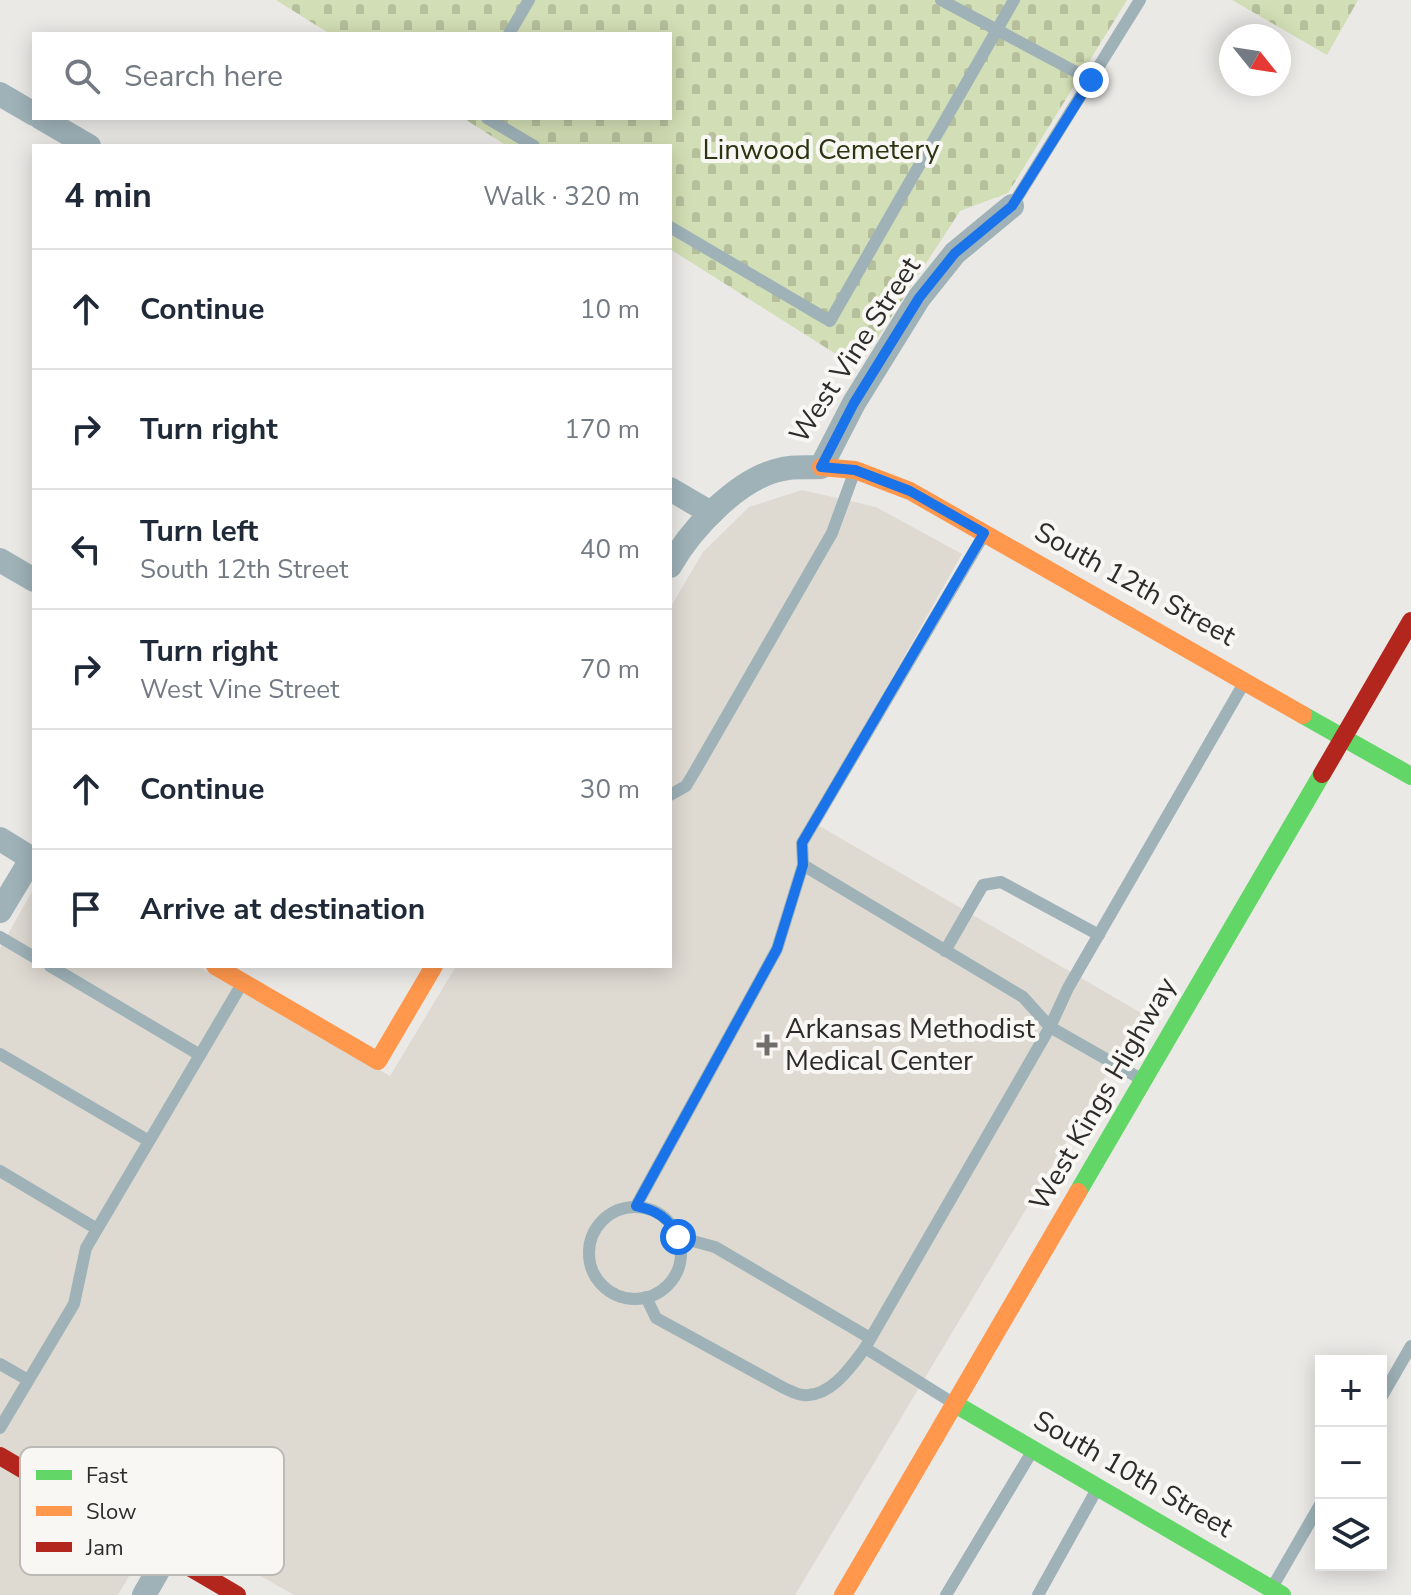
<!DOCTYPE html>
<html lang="en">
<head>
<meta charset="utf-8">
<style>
  :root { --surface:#fff; --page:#f6f6f7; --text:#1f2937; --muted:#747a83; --line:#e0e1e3 }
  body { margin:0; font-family:"Nunito Sans",sans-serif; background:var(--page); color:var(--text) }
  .controls { position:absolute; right:24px; bottom:24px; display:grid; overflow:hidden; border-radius:0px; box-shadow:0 4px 20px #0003 }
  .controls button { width:72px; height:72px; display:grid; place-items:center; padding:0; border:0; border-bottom:2px solid var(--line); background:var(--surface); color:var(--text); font:40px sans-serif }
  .compass { position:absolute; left:1219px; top:24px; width:72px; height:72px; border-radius:50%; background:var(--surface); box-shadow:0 4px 20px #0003; rotate:120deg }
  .stop { position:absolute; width:24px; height:24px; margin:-18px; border:6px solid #1a73e8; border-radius:50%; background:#fff }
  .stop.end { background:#1a73e8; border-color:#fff; box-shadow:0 2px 8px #0008 }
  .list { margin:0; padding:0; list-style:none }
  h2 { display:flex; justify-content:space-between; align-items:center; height:104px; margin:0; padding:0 32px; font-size:34px }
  h2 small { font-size:26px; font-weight:400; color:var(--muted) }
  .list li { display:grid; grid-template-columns:52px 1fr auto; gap:24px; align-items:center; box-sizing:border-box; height:120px; padding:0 32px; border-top:2px solid var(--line) }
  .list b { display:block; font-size:30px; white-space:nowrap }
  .list p { margin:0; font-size:26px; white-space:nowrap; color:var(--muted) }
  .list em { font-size:26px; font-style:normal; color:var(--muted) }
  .icon { flex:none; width:44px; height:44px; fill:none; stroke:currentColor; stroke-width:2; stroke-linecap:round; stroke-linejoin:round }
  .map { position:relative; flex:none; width:1411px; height:1595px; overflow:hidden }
  .search { position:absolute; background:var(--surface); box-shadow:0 4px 20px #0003; left:32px; top:32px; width:640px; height:88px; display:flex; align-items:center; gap:20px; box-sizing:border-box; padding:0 28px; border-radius:0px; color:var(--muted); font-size:30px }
  .panel { position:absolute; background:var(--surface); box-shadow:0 4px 20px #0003; left:32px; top:144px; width:640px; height:824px; border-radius:0px }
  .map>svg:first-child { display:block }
  .built { fill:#dedad2 }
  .cemetery { fill:url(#cemetery-stones) }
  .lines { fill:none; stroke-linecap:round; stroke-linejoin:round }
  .lane { stroke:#9eb2b8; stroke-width:12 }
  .street { stroke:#9eb2b8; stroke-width:24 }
  .fast { stroke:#63d668; stroke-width:18 }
  .slow { stroke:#ff974d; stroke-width:18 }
  .jam { stroke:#b3261e; stroke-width:18 }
  .route { stroke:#1a73e8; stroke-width:10 }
  .poi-dot { fill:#706e6c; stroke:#f9f7f3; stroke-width:3 }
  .labels { text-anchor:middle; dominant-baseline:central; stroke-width:8; stroke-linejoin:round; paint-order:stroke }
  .park-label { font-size:28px; fill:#2b3512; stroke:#f9f7f3 }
  .street-label { font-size:28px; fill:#2d2c2b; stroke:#f9f7f3 }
  .poi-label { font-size:28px; fill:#2d2c2b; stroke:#f9f7f3; text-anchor:start }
  .key { fill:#f9f7f3; stroke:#bcbab7; stroke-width:2 }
  .key-label { font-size:22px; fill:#2d2c2b }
</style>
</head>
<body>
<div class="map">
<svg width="1411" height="1595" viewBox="0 0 1411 1595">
  <defs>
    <pattern id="cemetery-stones" width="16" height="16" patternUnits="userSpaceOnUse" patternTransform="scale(2)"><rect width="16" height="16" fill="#d2deb5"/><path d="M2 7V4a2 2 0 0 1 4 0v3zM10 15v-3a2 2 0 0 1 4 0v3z" fill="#b5bf9c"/></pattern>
  </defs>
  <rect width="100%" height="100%" fill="#ebe9e6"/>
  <path class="built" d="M802 490 876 507 962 554 811 821 1143 1014 795 1595H294L162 1520 118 1595H0V948L34 888V966H197L390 1076 456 966H670V608L703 552 749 507Z"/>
  <g class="cemetery">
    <path d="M276 0H1127L1008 193 960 211 858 368 670 249V146H507L463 118H670V34H330Z"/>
    <path d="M1232 0H1358L1327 55Z"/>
  </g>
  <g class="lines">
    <g class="lane">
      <path d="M941 0 1091 80"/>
      <path d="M509 34 529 0"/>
      <path d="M487 118 534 146"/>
      <path d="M1012 206 1140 0"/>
      <path d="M670 227 830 321 1014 0"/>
      <path d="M670 795 686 786 695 771 832 533 854 473"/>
      <path d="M803 865 1023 997 1050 1027 1141 1079"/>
      <path d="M0 937 34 957"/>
      <path d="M945 951 983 885 1001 882 1099 935"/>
      <path d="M0 1054 149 1141"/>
      <path d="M200 1055 243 982"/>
      <path d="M0 1171 97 1229"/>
      <path d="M636 1206 777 949 803 865 802 843 983 536"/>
      <circle cx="635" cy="1253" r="46"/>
      <path d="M678 1237 715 1247 870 1338"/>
      <path d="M646 1297 656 1318 784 1388C789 1390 797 1395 803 1395 830 1398 851 1367 865 1348"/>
      <path d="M0 1364 28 1380"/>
      <path d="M1381 1398 1411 1346"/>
      <path d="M953 1403 865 1348 1050 1027 1068 988 1244 683"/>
      <path d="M0 1428 74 1304 86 1248 200 1055 50 966"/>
      <path d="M1273 1586 1321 1503"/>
      <path d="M946 1595 1033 1450"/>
      <path d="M1038 1595 1097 1489"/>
    </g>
    <g class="street">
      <path d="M0 94 34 114"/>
      <path d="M41 118 89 146"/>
      <path d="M670 489 711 513"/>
      <path d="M0 560 34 580"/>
      <path d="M670 566C691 529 739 477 783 469 795 466 809 468 821 467L854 403 919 298 955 253 1012 206"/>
      <path d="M0 839 34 860"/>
      <path d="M0 911 32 858"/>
      <path d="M144 1595 167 1555"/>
    </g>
    <g class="fast">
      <path d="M1303 715 1411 776"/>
      <path d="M1078 1192 1322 774"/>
      <path d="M955 1404 1282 1595"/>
    </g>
    <g class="slow">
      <path d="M821 467 855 470 910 491 1303 715"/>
      <path d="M215 966 378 1061 434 966"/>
      <path d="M843 1595 1078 1192"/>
    </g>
    <g class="jam">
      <path d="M1322 774 1411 621"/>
      <path d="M0 1456 237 1595"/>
    </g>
  </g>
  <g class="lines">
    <path class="route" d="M678 1237C669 1218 656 1210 636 1206L777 949 803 865 802 843 984 533 910 491 855 470 821 467 854 403 919 298 955 253 1012 206 1091 80"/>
  </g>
  <path class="poi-dot" d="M763 1033h8v8h8v8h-8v8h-8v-8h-8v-8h8z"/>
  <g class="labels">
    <g class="park-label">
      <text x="821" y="150">Linwood Cemetery</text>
    </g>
    <g class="street-label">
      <text transform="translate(855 350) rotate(-57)">West Vine Street</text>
      <text transform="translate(1135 584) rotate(29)">South 12th Street</text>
      <text transform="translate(1103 1094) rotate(-60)">West Kings Highway</text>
      <text transform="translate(1133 1474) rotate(30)">South 10th Street</text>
    </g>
    <g class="poi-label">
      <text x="785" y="1029">Arkansas Methodist<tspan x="785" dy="32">Medical Center</tspan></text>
    </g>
  </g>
  <rect x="20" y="1447" width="264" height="128" rx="12" class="key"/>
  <rect x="36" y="1470" width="36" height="10" fill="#63d668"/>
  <rect x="36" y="1506" width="36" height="10" fill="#ff974d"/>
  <rect x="36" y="1542" width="36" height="10" fill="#b3261e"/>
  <g class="key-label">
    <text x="86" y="1483">Fast</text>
    <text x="86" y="1519">Slow</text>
    <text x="86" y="1555">Jam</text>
  </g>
</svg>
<div class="controls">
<button>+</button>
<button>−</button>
<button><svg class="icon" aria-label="layers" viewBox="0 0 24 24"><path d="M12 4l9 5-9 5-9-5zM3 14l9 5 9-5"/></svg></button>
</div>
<svg class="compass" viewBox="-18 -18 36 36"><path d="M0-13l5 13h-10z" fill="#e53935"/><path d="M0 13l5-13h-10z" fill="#747a83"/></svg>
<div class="stop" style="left:678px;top:1237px"></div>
<div class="stop end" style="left:1091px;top:80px"></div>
<div class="search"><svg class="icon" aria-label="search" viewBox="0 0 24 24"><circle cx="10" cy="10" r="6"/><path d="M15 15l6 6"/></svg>Search here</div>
<section class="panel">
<h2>4 min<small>Walk · 320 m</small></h2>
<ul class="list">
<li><svg class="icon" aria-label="ahead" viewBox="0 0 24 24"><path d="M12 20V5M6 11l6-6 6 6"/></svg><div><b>Continue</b></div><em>10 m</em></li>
<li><svg class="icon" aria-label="right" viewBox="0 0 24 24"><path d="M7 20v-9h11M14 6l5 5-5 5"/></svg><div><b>Turn right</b></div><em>170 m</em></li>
<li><svg class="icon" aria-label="left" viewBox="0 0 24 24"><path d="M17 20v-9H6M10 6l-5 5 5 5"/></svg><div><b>Turn left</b><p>South 12th Street</p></div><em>40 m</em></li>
<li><svg class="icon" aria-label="right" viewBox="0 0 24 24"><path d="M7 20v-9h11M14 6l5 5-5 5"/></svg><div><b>Turn right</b><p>West Vine Street</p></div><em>70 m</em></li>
<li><svg class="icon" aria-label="ahead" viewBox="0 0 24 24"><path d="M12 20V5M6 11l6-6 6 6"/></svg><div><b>Continue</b></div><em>30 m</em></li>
<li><svg class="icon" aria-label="arrive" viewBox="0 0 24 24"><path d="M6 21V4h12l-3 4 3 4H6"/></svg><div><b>Arrive at destination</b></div></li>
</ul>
</section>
</div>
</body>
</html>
